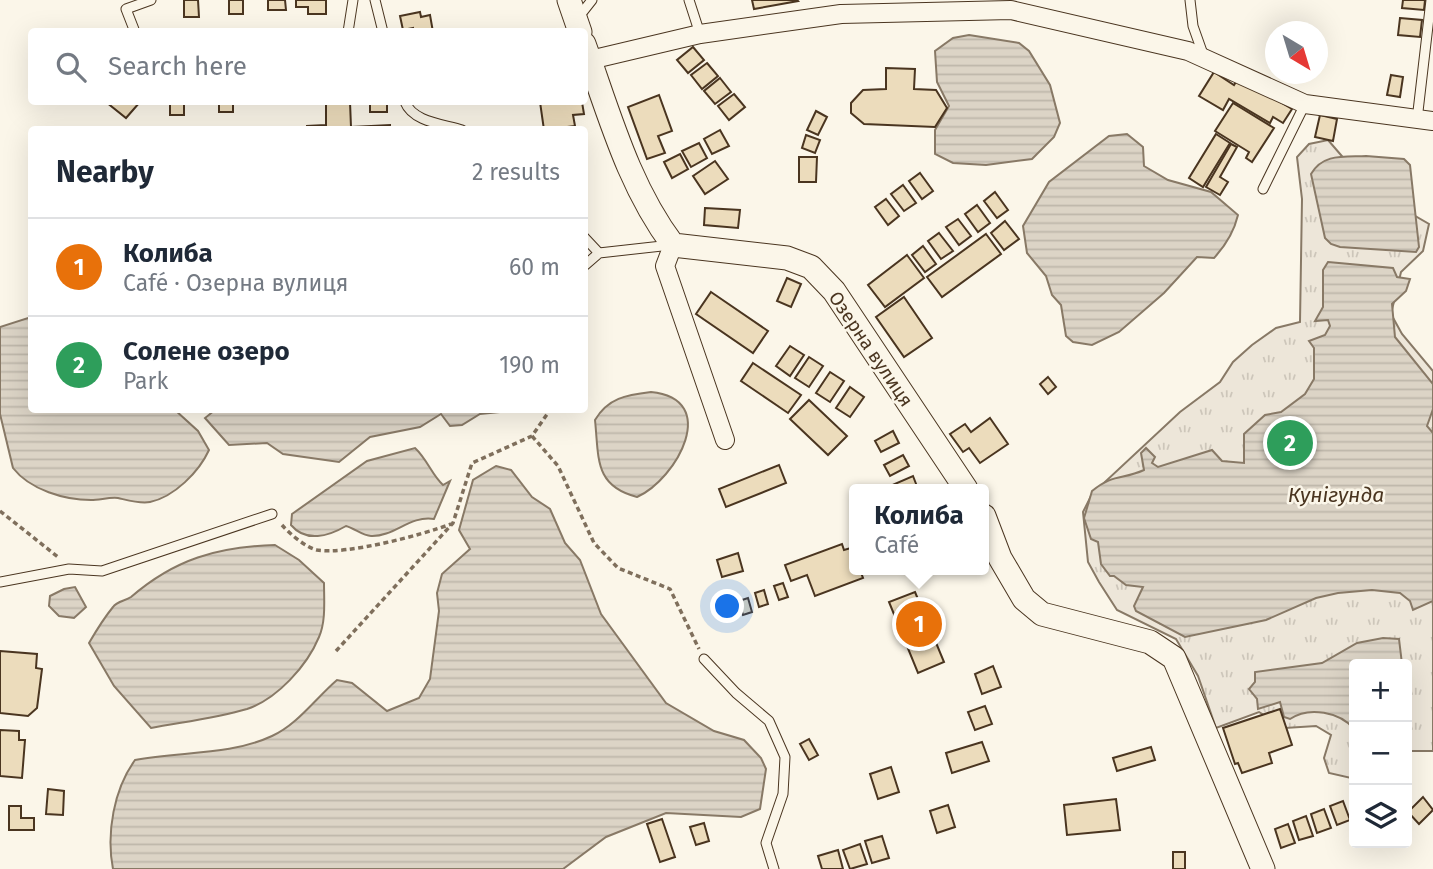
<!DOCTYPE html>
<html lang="en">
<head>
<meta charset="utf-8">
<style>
  :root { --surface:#fff; --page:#f6f6f7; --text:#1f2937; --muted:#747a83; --line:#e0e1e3; --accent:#c62828 }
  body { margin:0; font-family:"Fira Sans",sans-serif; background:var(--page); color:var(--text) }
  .controls { position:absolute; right:21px; bottom:21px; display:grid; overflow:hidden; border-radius:7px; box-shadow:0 7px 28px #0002 }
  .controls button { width:63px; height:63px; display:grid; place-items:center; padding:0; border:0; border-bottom:2px solid var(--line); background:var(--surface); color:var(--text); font:35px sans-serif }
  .compass { position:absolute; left:1265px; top:21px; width:63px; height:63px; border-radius:50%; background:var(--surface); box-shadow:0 7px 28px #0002; rotate:142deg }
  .you { position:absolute; left:728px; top:607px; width:24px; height:24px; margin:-18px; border:5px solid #fff; border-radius:50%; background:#1a73e8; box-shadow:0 0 0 10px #1a73e833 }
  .badge { display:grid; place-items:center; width:46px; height:46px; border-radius:50%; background:var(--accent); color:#fff; font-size:23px; font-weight:700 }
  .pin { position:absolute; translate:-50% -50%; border:4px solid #fff; box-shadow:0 2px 7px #0006 }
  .popup { position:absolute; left:849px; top:484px; width:140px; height:91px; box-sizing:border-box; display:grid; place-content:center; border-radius:7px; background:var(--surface); filter:drop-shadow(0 2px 5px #0005); font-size:23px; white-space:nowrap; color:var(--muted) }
  .popup b { font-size:26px; color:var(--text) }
  .popup::after { content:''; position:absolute; left:50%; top:100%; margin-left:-14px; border:14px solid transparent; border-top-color:var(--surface) }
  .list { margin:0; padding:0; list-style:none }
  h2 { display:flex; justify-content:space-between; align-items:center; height:91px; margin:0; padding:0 28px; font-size:30px }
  h2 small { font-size:23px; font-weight:400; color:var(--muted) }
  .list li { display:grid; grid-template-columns:46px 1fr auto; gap:21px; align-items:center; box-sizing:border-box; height:98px; padding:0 28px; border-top:2px solid var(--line) }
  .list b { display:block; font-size:26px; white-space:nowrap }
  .list p { margin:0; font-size:23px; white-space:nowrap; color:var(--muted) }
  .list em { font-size:23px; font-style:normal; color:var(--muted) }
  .icon { flex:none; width:38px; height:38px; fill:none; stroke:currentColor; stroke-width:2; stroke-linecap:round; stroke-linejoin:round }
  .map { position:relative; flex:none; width:1433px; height:869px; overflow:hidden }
  .search { position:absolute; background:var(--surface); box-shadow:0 7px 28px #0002; left:28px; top:28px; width:560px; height:77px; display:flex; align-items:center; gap:18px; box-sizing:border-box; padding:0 24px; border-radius:7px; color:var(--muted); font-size:26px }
  .panel { position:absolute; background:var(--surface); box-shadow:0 7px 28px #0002; left:28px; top:126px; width:560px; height:287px; border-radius:7px }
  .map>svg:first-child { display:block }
  .park { fill:url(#park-tufts); stroke:#887966; stroke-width:2 }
  .water { fill:url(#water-rules); stroke:#887966; stroke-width:2 }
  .building { fill:#ecdcbc; stroke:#4a3520; stroke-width:2 }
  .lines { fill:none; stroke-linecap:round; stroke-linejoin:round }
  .service-casing { stroke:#4a3520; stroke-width:11 }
  .minor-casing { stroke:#4a3520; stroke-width:20 }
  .tertiary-casing { stroke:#4a3520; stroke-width:25 }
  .path { stroke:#7f6f5c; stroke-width:3.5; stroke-dasharray:5 3.5; stroke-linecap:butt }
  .service { stroke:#fbf6e9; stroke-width:9 }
  .minor { stroke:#fbf6e9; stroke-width:18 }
  .tertiary { stroke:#fbf6e9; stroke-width:23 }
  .labels { text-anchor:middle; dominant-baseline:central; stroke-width:5; stroke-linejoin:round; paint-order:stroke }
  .street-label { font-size:19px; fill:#4a3520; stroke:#fbf6e9 }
  .water-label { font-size:21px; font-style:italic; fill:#4a3520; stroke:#fbf6e9 }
</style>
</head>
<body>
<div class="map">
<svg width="1433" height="869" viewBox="0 0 1433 869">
  <defs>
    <pattern id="park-tufts" width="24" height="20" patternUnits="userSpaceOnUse" patternTransform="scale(1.75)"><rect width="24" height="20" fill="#ede6d9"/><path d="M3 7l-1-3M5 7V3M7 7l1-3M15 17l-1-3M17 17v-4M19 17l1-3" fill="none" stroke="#cdc6ba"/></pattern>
    <pattern id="water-rules" width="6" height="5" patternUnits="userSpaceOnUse" patternTransform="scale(1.75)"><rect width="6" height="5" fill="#dcd4c6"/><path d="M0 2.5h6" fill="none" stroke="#beb7aa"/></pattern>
  </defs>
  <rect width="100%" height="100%" fill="#fbf6e9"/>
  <path class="park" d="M1328 140 1372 191 1429 224 1423 251 1401 272 1391 314 1402 334 1433 371V751H1407V664H1354V776L1351 778 1329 773 1324 758 1331 735 1316 726 1285 728 1259 712 1216 728 1198 676 1176 639 1117 610 1099 582 1088 562 1083 512 1092 494 1180 412 1220 382 1233 362 1252 345 1276 328 1300 322 1302 199 1297 157 1309 144Z"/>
  <g class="water">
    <path d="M969 35 1019 43 1029 51 1050 85 1060 123 1054 137 1032 159 986 165 953 163 935 154V130L949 106 937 82 935 51 953 38Z"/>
    <path d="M1127 134 1143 147 1144 166 1168 180 1211 192 1238 215C1234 232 1226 245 1214 258L1197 257 1164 293 1119 332 1092 345 1073 342 1066 336 1061 305 1052 295 1046 276 1027 253 1023 226 1049 182 1109 136Z"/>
    <path d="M1366 156 1404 159 1410 165 1419 247 1416 252 1340 247 1331 244 1325 238 1311 174C1323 153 1345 157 1366 156Z"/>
    <path d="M1328 262 1393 268 1397 277 1410 279 1406 291 1392 304 1395 337 1433 384V409L1427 426 1433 433V601L1413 610 1410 601 1400 593 1372 590 1338 593 1316 598 1266 620 1185 637 1136 611 1134 606 1143 587 1126 585 1114 576H1110L1101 564 1098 542 1091 539 1084 518 1092 491C1114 473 1122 480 1144 470L1141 453 1146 448 1155 457 1152 463 1158 467 1212 450 1222 461 1244 463V434L1265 415 1281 412 1305 394 1314 379V348L1309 341 1325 335 1330 326 1328 320 1315 321 1323 307V270Z"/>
    <path d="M31 317 32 410H175L198 431 209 450C199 472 174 497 150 502 140 504 127 500 118 498 109 497 100 500 91 500 65 500 30 490 13 468L0 414V327Z"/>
    <path d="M651 392C721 399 677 479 637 497 594 486 599 458 595 420 608 398 626 395 651 392Z"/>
    <path d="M215 410H519L480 414 462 425 450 426 441 414 420 427 370 437 339 462 283 454 267 443 229 445 205 418Z"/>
    <path d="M415 448C427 459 432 475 443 485L450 481 434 519C410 515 394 537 371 536 363 536 354 528 346 526 329 536 306 543 291 525L292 514 367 461Z"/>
    <path d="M496 466 511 470 532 497 550 509 565 543 580 560 601 614 666 703 714 731 744 740 761 758 766 769 760 809 741 817 666 813 606 837 563 869H113C106 833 114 789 135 760 180 751 229 756 272 736 297 725 316 698 337 680L352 683 387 711 419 698 430 679 439 611 437 593 442 574 470 549 459 530 473 480Z"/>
    <path d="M275 545 299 560 324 583C324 601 326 621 319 637 307 666 277 699 247 709 217 718 183 722 151 728L114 686 89 643C96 631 104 618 113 607 117 601 125 601 131 597 175 559 217 547 275 545Z"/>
    <path d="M75 587 86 607 74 618 59 616 49 606 50 596 64 589Z"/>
    <path d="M1383 638 1399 639 1402 664H1354V729C1340 712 1309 706 1290 719L1284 717 1280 702 1258 709 1257 699 1249 689 1255 682V672L1322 663 1357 643Z"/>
  </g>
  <g class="building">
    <path d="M184 0H198L199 17H184Z"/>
    <rect x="229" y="0" width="14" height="14"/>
    <path d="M268 0H285L286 10H268Z"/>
    <path d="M296 0H326V14H308V7H296Z"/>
    <path d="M752 0H797L798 1 754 9Z"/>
    <path d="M1403 0H1425L1424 10 1402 8Z"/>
    <path d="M420 12 421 17 430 15 433 32H413V28L403 30 400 16Z"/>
    <path d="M1400 18 1422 20 1420 37 1398 35Z"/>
    <path d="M693 47 704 60 688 73 677 60Z"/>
    <path d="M707 63 718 76 702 89 691 75Z"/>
    <path d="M886 68 915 69 914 89 936 90 947 108 935 127 864 124 851 113V103L863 90 886 89Z"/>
    <path d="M1214 72 1234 85 1239 77 1292 109 1283 123 1273 117 1270 123 1229 99 1223 110 1199 96Z"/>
    <path d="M1391 75 1403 77 1400 97 1387 95Z"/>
    <path d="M720 78 731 92 715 104 704 91Z"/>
    <path d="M734 94 745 107 729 120 718 106Z"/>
    <path d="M659 95 672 131 658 136 665 153 647 159 628 107Z"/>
    <path d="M106 102H140L126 118Z"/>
    <rect x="170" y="102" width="14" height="13"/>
    <rect x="219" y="102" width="14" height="10"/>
    <path d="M326 102H350L351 127 390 125V130H307V126L326 125Z"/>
    <rect x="370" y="102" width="17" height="10"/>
    <path d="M540 102H582L584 114 573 115 575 126 544 130Z"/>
    <path d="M1233 103 1274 128 1252 162 1246 158 1249 152 1215 131Z"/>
    <path d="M816 111 827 117 818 135 807 130Z"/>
    <path d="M1320 115 1337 119 1333 141 1315 137Z"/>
    <path d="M720 130 729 146 712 154 704 139Z"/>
    <path d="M1216 134 1230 143 1203 187 1189 178Z"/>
    <path d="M806 135 820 140 815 153 802 148Z"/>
    <path d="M699 143 707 158 691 167 682 151Z"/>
    <path d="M1231 144 1237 147 1220 177 1228 182 1220 195 1206 187Z"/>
    <path d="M680 154 688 169 672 178 664 162Z"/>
    <path d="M799 157H817L816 182H799Z"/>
    <path d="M715 161 728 179 705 194 693 176Z"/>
    <path d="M920 173 933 191 922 199 909 181Z"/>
    <path d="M903 185 916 203 904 211 891 194Z"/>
    <path d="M995 192 1008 210 997 218 984 201Z"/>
    <path d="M886 199 899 216 888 225 875 207Z"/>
    <path d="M977 205 990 223 978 232 965 214Z"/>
    <path d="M705 208 740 210 738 228 704 225Z"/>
    <path d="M958 219 971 236 959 245 946 227Z"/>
    <path d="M1005 221 1019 239 1004 250 991 233Z"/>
    <path d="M939 233 953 251 941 259 928 241Z"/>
    <path d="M986 234 1001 254 942 297 927 277Z"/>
    <path d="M923 246 936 264 925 272 912 255Z"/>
    <path d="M907 255 924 278 885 307 868 285Z"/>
    <path d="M787 278 801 284 791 307 777 301Z"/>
    <path d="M711 292 768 331 753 353 696 314Z"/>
    <path d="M904 297 932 338 904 357 876 317Z"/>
    <path d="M790 346 804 355 790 376 776 366Z"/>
    <path d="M809 357 823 366 809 387 795 378Z"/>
    <path d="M753 363 801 395 788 413 741 381Z"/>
    <path d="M830 372 844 381 830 402 816 393Z"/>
    <path d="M1048 377 1056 387 1048 394 1040 384Z"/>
    <path d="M850 387 864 397 850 417 836 408Z"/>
    <path d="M809 400 847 436 828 455 790 419Z"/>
    <path d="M990 418 1008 444 980 463 969 448 963 452 950 434 965 424 971 432Z"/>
    <path d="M893 431 899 443 881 452 875 441Z"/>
    <path d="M903 455 909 466 890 476 884 465Z"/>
    <path d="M779 465 786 483 726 507 719 489Z"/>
    <path d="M913 476 918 489H891L890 486Z"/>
    <path d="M842 544 844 550 854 547V570H860L863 578 815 596 807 575 791 581 785 565Z"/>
    <path d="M738 553 743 571 722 577 717 560Z"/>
    <path d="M783 583 788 597 779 600 774 586Z"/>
    <path d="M764 590 768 604 759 607 755 593Z"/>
    <path d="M915 592 944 662 918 673 889 602Z"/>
    <path d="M748 598 752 612 743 615 739 601Z"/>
    <path d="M0 651 37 654 36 668 42 669 37 708 28 716 0 713Z"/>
    <path d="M993 666 1001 687 982 694 975 674Z"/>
    <path d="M985 706 992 724 975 730 968 712Z"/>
    <path d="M1280 709 1292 745 1269 753 1272 763 1242 773 1238 763 1235 764 1223 728Z"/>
    <path d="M0 730 19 731V740H25L22 778 0 776Z"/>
    <path d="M809 739 818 755 809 760 800 744Z"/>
    <path d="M982 742 989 761 952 773 946 753Z"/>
    <path d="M1151 747 1155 760 1117 771 1113 758Z"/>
    <path d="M891 767 899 792 878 799 870 774Z"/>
    <path d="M48 789 64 791 63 815 46 814Z"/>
    <path d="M1423 797 1433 810 1419 824 1408 812Z"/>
    <path d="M1116 799 1120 830 1067 835 1064 805Z"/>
    <path d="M1343 801 1350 820 1337 825 1330 806Z"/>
    <path d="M948 805 955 827 937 833 930 811Z"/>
    <path d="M9 806H21V818H34V830H9Z"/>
    <path d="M1324 809 1331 828 1317 833 1311 814Z"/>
    <path d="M1306 816 1313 836 1299 840 1293 821Z"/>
    <path d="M662 819 675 857 660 862 647 824Z"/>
    <path d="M704 823 709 841 696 845 690 827Z"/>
    <path d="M1288 824 1295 843 1281 848 1275 829Z"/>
    <path d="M882 836 889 858 872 863 865 841Z"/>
    <path d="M860 844 867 864 850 869 843 850Z"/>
    <path d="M838 850 843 869H822L818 856Z"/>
    <rect x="1173" y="852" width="12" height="17"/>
  </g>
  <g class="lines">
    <g class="service-casing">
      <g id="service">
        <path d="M375 0 383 32"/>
        <path d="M689 0 700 34"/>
        <path d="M1190 0 1193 26 1204 57"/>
        <path d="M577 19 592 0"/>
        <path d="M135 32 126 9 151 0"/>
        <path d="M348 32 353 0"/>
        <path d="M405 102C413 122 443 124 462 130"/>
        <path d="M1417 120 1431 0"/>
        <path d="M1263 189 1305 104"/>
        <path d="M584 237 599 253"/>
        <path d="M584 266 599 253 671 245"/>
        <path d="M0 582 69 569 102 571 272 514"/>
        <path d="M704 659 736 693 769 721 785 757 783 794 766 843 774 869"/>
      </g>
    </g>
    <g class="minor-casing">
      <g id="minor">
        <path d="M590 60 700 34 841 14 1011 10 1188 51 1305 104 1433 121"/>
        <path d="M673 245 665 266 725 440"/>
      </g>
    </g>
    <g class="tertiary-casing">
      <g id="tertiary">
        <path d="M569 0 580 32"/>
        <path d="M584 44C609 113 628 185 673 245L787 258 811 267 834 291 966 489"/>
        <path d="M984 516 1000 558 1024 599 1042 614 1150 642 1174 658 1263 869"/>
      </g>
    </g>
    <g class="path">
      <path d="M532 436 558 466 594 543 618 568 670 589 699 649"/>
      <path d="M0 511 58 557"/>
      <path d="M282 525C290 534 305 547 317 550 347 555 422 535 451 524"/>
      <path d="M336 651 453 523 472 463 532 436 550 410"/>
    </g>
    <use href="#service" class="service"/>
    <use href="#minor" class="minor"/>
    <use href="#tertiary" class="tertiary"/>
  </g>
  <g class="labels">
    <g class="street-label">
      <text transform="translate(871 349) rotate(56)">Озерна вулиця</text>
    </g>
    <g class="water-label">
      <text x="1336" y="495">Кунігунда</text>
    </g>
  </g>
</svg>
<div class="controls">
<button>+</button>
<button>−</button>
<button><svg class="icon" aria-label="layers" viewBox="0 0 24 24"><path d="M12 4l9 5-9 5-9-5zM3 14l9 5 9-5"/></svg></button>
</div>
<svg class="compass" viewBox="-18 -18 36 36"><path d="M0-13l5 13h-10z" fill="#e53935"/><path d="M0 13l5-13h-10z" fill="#747a83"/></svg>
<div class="you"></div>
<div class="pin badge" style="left:919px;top:624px;background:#e8710a">1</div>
<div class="popup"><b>Колиба</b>Café</div>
<div class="pin badge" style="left:1290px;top:443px;background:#2e9e5b">2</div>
<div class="search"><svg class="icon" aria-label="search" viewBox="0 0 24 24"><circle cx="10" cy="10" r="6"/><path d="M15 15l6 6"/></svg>Search here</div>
<section class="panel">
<h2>Nearby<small>2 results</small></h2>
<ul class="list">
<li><span class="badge" style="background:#e8710a">1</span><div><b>Колиба</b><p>Café · Озерна вулиця</p></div><em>60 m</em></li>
<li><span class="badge" style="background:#2e9e5b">2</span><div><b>Солене озеро</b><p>Park</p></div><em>190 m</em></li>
</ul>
</section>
</div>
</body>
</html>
